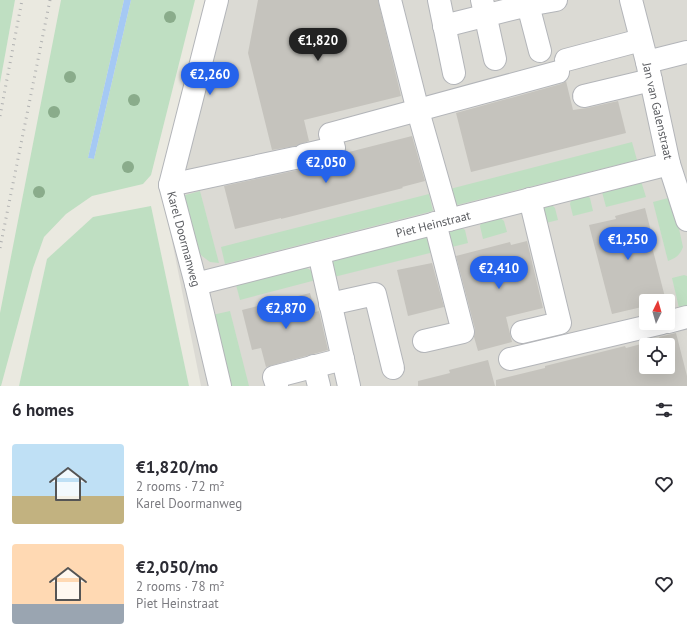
<!DOCTYPE html>
<html lang="en">
<head>
<meta charset="utf-8">
<style>
  :root { --surface:#fff; --page:#f2f2f3; --text:#2b2b33; --muted:#7c7c81; --accent:#2563eb }
  body { margin:0; font-family:"PT Sans",sans-serif; background:var(--page); color:var(--text); height:100vh; display:flex; flex-direction:column; font-size:15px; white-space:nowrap }
  * { box-sizing:border-box; margin:0 }
  p { font-size:13px; color:var(--muted) }
  .icon { flex:none; width:22px; height:22px; fill:none; stroke:currentColor; stroke-width:2; stroke-linecap:round; stroke-linejoin:round }
  .map { position:relative; height:386px; overflow:hidden }
  .sheet { display:flex; flex-direction:column; background:var(--surface); flex:1 }
  .sheet>* { flex:none }
  .needle { width:26px; rotate:5deg }
  .buttons { position:absolute; left:639px; top:294px; display:grid; gap:8px }
  .buttons a { display:grid; place-items:center; width:36px; height:36px; border-radius:4px; background:var(--surface); box-shadow:0 4px 16px #0002; font-size:20px }
  .price { position:absolute; translate:-50% -34px; padding:0 9px; border-radius:14px; background:var(--accent); color:#fff; font-size:13px; line-height:26px; filter:drop-shadow(0 1px 2px #0008) }
  .price::after { content:''; position:absolute; left:50%; top:24px; width:12px; height:9px; margin-left:-6px; background:inherit; clip-path:polygon(0 0,100% 0,50% 100%) }
  .price.active { background:#222; color:#fff }
  ul { padding:0; list-style:none }
  li { display:flex; align-items:center; gap:12px; height:100px; padding:0 12px }
  li span { display:grid; place-items:center; flex:none; width:112px; height:80px; border-radius:4px; color:#555 }
  li>.icon { margin-inline-start:auto }
  span .icon { width:48px; height:48px; fill:#fffc; stroke-width:1 }
  li b { font-size:17px }
  h2 { display:flex; justify-content:space-between; align-items:center; height:48px; padding:0 12px; font-size:17px }
  .map>svg:first-child { display:block }
  .industrial { fill:#dbdad4; fill-rule:evenodd }
  .green { fill:#bfdfc2 }
  .water { fill:#a5c9f4 }
  .building { fill:#c5c3bd; fill-rule:evenodd }
  .lines { fill:none; stroke-linecap:round; stroke-linejoin:round }
  .minor-casing { stroke:#b3b5b9; stroke-width:24 }
  .minor { stroke:#fff; stroke-width:22 }
  .rail { stroke:#b0b1b1; stroke-width:3; stroke-dasharray:1 5; stroke-linecap:butt }
  .tree { fill:#8aac8b }
  .labels { text-anchor:middle; dominant-baseline:central; stroke-width:3; stroke-linejoin:round; paint-order:stroke }
  .street-label { font-size:12px; fill:#595b5f; stroke:#fff }
</style>
</head>
<body>
<div class="map">
<svg width="687" height="386" viewBox="0 0 687 386">
  <rect width="100%" height="100%" fill="#eae9e0"/>
  <path class="industrial" d="M205 0H687V386H201L160 181ZM646 301H668V323H646ZM646 345H668V367H646Z"/>
  <g class="green">
    <path d="M0 0H15L0 83Z"/>
    <path d="M61 0H124L88 158 94 159 131 0H195L151 175 143 184 92 196 66 214 44 237 33 268 1 386H0V313Z"/>
    <path d="M632 142 637 160 457 205H453L446 190Z"/>
    <path d="M641 181 646 197 606 207 602 192Z"/>
    <path d="M200 191 219 263 210 262 202 256 195 249 182 196Z"/>
    <path d="M584 193 590 198 593 211 573 216 570 204 572 197Z"/>
    <path d="M429 194 433 211 225 264 221 247Z"/>
    <path d="M672 197 683 247C680 255 676 258 668 261L653 202Z"/>
    <path d="M550 203 555 208 558 220 542 224 541 206Z"/>
    <path d="M151 206 189 386H19L47 259 93 217Z"/>
    <path d="M498 216 504 221 507 232 483 239 480 226 482 220Z"/>
    <path d="M460 226 465 230 468 243 452 247 449 235 451 229Z"/>
    <path d="M422 234 428 237 434 252 330 278 331 262 338 256Z"/>
    <path d="M299 266C309 268 314 270 316 280L240 300 235 281Z"/>
    <path d="M684 275 687 276V306L679 308 672 278Z"/>
    <path d="M230 311 249 386H229L212 315Z"/>
  </g>
  <path class="water" d="M124 0H131L94 159 88 158Z"/>
  <g class="building">
    <path d="M258 0H378L401 96 304 120 309 141 296 146 272 150 248 53Z"/>
    <path d="M566 81 573 110 587 108 618 101 626 133 471 172 456 113 561 84Z"/>
    <path d="M412 136 425 181 402 187 403 188 281 219V218L235 229 224 186 298 170 303 167 337 160 342 157 345 153Z"/>
    <path d="M645 208 653 239H650L666 301H646V306L612 314 589 225 616 219 615 216Z"/>
    <path d="M527 241 543 308 506 317 512 342 478 351 474 337 475 329 456 256 510 242 511 245Z"/>
    <path d="M432 263 444 307 408 316 397 270Z"/>
    <path d="M310 293 315 312 319 311 328 350 266 367 261 348 252 350 242 310Z"/>
    <path d="M676 333 687 376V386H496V380L545 368V366L625 346 626 348 660 339 659 337ZM646 345H668V367H646Z"/>
    <path d="M488 360 495 386H418V381L450 373 449 370Z"/>
  </g>
  <g class="lines">
    <g class="minor-casing">
      <g id="minor">
        <path d="M217 0 170 185 196 284 220 386"/>
        <path d="M390 0 418 111 449 220"/>
        <path d="M439 0 454 73"/>
        <path d="M482 0 495 59"/>
        <path d="M527 0 528 5 556 0"/>
        <path d="M631 0 647 62 669 164 687 220"/>
        <path d="M444 26 528 5 540 51"/>
        <path d="M566 60 641 40"/>
        <path d="M647 62 687 52"/>
        <path d="M584 96 651 80"/>
        <path d="M304 155 334 148 330 134 558 72"/>
        <path d="M170 185 295 158"/>
        <path d="M319 253 349 386"/>
        <path d="M196 284 669 164"/>
        <path d="M330 304 375 294 393 368"/>
        <path d="M668 322 687 317"/>
        <path d="M522 332 560 323 530 199"/>
        <path d="M424 341 463 332 435 223"/>
        <path d="M510 359 662 323"/>
        <path d="M314 366 319 386"/>
        <path d="M277 386 274 377 343 359"/>
      </g>
    </g>
    <use href="#minor" class="minor"/>
    <g class="rail">
      <path d="M0 116 22 0"/>
      <path d="M0 248 50 0"/>
    </g>
  </g>
  <g class="tree">
    <circle cx="170" cy="17" r="6"/>
    <circle cx="70" cy="77" r="6"/>
    <circle cx="134" cy="100" r="6"/>
    <circle cx="54" cy="112" r="6"/>
    <circle cx="128" cy="167" r="6"/>
    <circle cx="39" cy="192" r="6"/>
  </g>
  <g class="labels">
    <g class="street-label">
      <text transform="translate(658 111) rotate(77)">Jan van Galenstraat</text>
      <text transform="translate(433 224) rotate(-14)">Piet Heinstraat</text>
      <text transform="translate(184 239) rotate(75)">Karel Doormanweg</text>
    </g>
  </g>
</svg>
<div class="buttons">
<a><svg class="needle" viewBox="-14 -14 28 28"><path d="M0-13l5 13h-10z" fill="#e53935"/><path d="M0 13l5-13h-10z" fill="#7c7c81"/></svg></a>
<a><svg class="icon" aria-label="locate" viewBox="0 0 24 24"><circle cx="12" cy="12" r="6"/><path d="M12 2v4M12 18v4M2 12h4M18 12h4"/></svg></a>
</div>
<b class="price active" style="left:318px;top:62px">€1,820</b>
<b class="price" style="left:210px;top:96px">€2,260</b>
<b class="price" style="left:326px;top:184px">€2,050</b>
<b class="price" style="left:628px;top:261px">€1,250</b>
<b class="price" style="left:499px;top:290px">€2,410</b>
<b class="price" style="left:286px;top:330px">€2,870</b>
</div>
<section class="sheet">
<h2>6 homes<svg class="icon" aria-label="filters" viewBox="0 0 24 24"><path d="M4 7h16M4 17h16"/><circle cx="9" cy="7" r="2"/><circle cx="15" cy="17" r="2"/></svg></h2>
<ul>
<li><span style="background:linear-gradient(#bfe0f5 65%,#c2b280 0)"><svg class="icon" aria-label="home" viewBox="0 0 24 24"><path d="M3 11l9-7 9 7M6 9v11h12V9"/></svg></span><div><b>€1,820/mo</b><p>2 rooms · 72 m²</p><p>Karel Doormanweg</p></div><svg class="icon" aria-label="heart" viewBox="0 0 24 24"><path d="M12 20l-8-8c-3-5 5-10 8-4 3-6 11-1 8 4z"/></svg></li>
<li><span style="background:linear-gradient(#ffd9b3 75%,#9aa5b1 0)"><svg class="icon" aria-label="home" viewBox="0 0 24 24"><path d="M3 11l9-7 9 7M6 9v11h12V9"/></svg></span><div><b>€2,050/mo</b><p>2 rooms · 78 m²</p><p>Piet Heinstraat</p></div><svg class="icon" aria-label="heart" viewBox="0 0 24 24"><path d="M12 20l-8-8c-3-5 5-10 8-4 3-6 11-1 8 4z"/></svg></li>
</ul>
</section>
</body>
</html>
